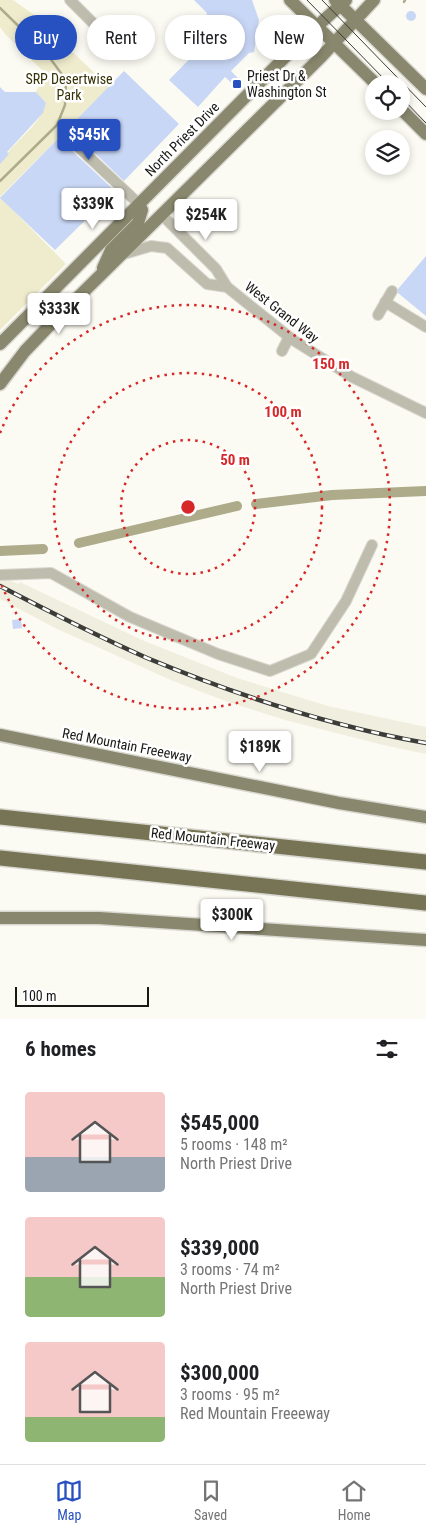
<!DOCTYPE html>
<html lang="en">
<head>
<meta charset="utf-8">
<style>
  :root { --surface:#fff; --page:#f2f2f2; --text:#202124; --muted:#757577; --line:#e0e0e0; --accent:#2751c0 }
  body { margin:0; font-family:"Roboto Condensed",sans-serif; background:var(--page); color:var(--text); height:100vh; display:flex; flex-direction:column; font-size:19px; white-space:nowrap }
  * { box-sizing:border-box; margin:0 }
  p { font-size:16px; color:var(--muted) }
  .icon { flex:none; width:28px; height:28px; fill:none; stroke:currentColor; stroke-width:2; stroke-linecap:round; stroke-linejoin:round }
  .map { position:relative; height:1019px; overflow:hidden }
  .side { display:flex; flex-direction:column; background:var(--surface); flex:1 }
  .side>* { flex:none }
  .banner { position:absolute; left:15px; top:15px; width:396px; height:45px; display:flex; gap:10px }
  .controls { position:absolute; left:365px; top:75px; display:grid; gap:10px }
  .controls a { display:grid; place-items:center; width:45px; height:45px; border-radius:50%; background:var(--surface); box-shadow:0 2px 8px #0003; font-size:25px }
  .scale { position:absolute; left:15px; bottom:12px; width:134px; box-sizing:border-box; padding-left:5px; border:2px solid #181815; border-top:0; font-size:14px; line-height:18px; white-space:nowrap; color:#181815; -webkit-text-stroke:4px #fff; paint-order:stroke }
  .price { position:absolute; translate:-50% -42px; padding:0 11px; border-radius:5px; background:#fff; color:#222; font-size:16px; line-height:32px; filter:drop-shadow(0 1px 2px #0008) }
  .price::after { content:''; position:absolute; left:50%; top:30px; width:15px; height:11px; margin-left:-8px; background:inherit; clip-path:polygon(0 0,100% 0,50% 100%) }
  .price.selected { background:var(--accent); color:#fff }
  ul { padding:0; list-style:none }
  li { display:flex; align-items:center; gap:15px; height:125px; padding:0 25px }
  li span { display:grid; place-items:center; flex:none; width:140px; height:100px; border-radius:5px; color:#555 }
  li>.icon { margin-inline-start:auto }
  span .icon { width:60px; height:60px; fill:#fffc; stroke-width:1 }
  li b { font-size:21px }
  h2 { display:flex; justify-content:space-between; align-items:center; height:60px; padding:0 25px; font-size:21px }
  .tag { padding:0 18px; border-radius:22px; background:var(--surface); box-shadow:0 2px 8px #0003; font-size:18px; line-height:45px }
  .tag.selected { background:var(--accent); color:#fff }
  .menu { display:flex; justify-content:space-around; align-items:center; height:70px; border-top:1px solid var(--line); background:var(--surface); font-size:14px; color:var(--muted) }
  .menu a { display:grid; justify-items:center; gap:2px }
  .menu .selected { color:var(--accent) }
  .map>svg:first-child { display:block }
  .built { fill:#f0efdf }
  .green { fill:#efecce }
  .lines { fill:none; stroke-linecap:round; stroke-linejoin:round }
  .stream { stroke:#adab8a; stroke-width:2.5 }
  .canal { stroke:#adab8a; stroke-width:10 }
  .building { fill:#c9d7f6 }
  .minor-casing { stroke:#d8d7cf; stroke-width:12 }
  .major-casing { stroke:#d8d7cf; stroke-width:15 }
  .highway-casing { stroke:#d8d7cf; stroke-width:18 }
  .minor { stroke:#bdbcad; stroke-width:10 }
  .major { stroke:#89876d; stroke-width:12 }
  .highway { stroke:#777456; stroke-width:15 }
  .tram { stroke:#3c3c38; stroke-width:1 }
  .rail-casing { stroke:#3c3c38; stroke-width:4.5 }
  .rail { stroke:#fff; stroke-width:2.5; stroke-dasharray:8; stroke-linecap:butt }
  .ring { fill:none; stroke:#d62828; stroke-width:2.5; stroke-dasharray:2.5 5 }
  .poi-dot { fill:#2751c0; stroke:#fff; stroke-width:2 }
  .labels { text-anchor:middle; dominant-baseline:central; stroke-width:5; stroke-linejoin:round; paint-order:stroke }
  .poi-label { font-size:14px; fill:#181815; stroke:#fff; text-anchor:start }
  .park-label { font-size:14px; fill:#353005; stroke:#fff }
  .street-label { font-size:14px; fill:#181815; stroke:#fff }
  .centre { fill:#d62828; stroke:#fff; stroke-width:2.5 }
  .ring-label { font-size:15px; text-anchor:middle; font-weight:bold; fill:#d62828; stroke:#fff; stroke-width:5; stroke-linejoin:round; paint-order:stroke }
</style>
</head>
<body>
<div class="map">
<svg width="426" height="1019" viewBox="0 0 426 1019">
  <rect width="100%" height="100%" fill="#fcfbf3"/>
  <path class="built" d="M0 576 18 584 20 582 142 640 237 678 328 706 426 727V754L383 745 285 720 228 702 173 681 55 628 0 599Z"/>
  <path class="green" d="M0 0H13L33 14 109 87 0 197 66 264 0 330V163C11 144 42 124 46 103L36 92 44 72 5 34 0 27Z"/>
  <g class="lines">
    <g class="stream">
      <path d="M404 2 405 0"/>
      <path d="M0 8 47 54 66 80 65 105 57 125 0 181"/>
    </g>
    <g class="canal">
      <path d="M256 504 332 495 426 491"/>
      <path d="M79 543 237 506"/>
      <path d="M0 551 43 549"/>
    </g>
  </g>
  <g class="building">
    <path d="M194 0H252L259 20 254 52 249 53 231 71 242 82 237 88 225 77 198 107 169 80 207 41 203 26 207 13Z"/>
    <circle cx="411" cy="16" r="5"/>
    <path d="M124 71 179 124 124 181 78 137H68L66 141 68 147 115 191 55 250 0 198Z"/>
    <path d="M0 87 5 92H36L46 103 43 113 7 152 9 154 0 164Z"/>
    <path d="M426 256V316L398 293V289Z"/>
    <path d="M21 619 22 628 13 629 12 620Z"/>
  </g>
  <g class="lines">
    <g class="minor-casing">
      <g id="minor">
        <path d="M70 0 93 23"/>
        <path d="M73 142 139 204"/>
        <path d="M161 214 216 269 227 287 293 340 352 377 426 413"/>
        <path d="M124 254 151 246 167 248 207 284 227 287"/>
        <path d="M385 302 426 327"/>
        <path d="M378 315 392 291"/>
        <path d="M282 351 289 337"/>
        <path d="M0 575 51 573 130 617 218 654 270 671 311 654 346 601 372 545"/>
      </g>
    </g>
    <g class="major-casing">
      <g id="major">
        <path d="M290 0 376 84"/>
        <path d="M335 0 426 89"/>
        <path d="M401 109 426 134"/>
        <path d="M103 268 111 250 138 223 142 210 139 204"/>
        <path d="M0 344 303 39 346 0"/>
        <path d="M0 384 25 351 48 327 322 56 374 0"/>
        <path d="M0 735 339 803 426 817"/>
        <path d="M0 918H99L426 940"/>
      </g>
    </g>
    <g class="highway-casing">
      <g id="highway">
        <path d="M0 817 426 862"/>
        <path d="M0 858 426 903"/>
      </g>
    </g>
    <use href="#minor" class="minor"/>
    <use href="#major" class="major"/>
    <use href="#highway" class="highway"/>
    <g class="tram">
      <path d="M307 0 389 84"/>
      <path d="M322 0 426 107"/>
      <path d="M401 97 426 123"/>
    </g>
    <g class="rail-casing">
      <path id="rail" d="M0 586C48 611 97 636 147 658 236 695 331 726 426 743"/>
    </g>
    <use href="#rail" class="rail"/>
  </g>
  <g class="ring">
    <circle cx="188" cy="507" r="67"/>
    <circle cx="188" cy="507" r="134"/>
    <path d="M0 433A202 202 0 1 1 0 581"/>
  </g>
  <rect class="poi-dot" x="232" y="79" width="10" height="10" rx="2.5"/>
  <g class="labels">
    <g class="poi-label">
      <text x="247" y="76">Priest Dr &amp;<tspan x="247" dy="16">Washington St</tspan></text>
    </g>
    <g class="park-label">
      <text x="69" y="79">SRP Desertwise<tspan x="69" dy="16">Park</tspan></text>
    </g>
    <g class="street-label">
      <text transform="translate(182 139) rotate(-45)">North Priest Drive</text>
      <text transform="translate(282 312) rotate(38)">West Grand Way</text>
      <text transform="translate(127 745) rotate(11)">Red Mountain Freeeway</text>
      <text transform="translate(213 839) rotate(6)">Red Mountain Freeway</text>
    </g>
  </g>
  <circle cx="188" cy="507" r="8" class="centre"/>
  <g class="ring-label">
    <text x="331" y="369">150 m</text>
    <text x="283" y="417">100 m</text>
    <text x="235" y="465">50 m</text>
  </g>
</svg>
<div class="controls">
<a><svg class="icon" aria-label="locate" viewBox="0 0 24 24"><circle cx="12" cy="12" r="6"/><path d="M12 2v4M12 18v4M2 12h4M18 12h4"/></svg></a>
<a><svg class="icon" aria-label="layers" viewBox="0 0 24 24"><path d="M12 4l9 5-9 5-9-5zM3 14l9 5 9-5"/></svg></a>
</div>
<div class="scale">100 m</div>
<b class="price selected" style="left:89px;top:161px">$545K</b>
<b class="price" style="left:93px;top:230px">$339K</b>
<b class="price" style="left:206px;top:241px">$254K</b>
<b class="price" style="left:59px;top:335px">$333K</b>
<b class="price" style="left:260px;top:773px">$189K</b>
<b class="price" style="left:232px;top:941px">$300K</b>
<div class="banner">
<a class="tag selected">Buy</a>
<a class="tag">Rent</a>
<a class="tag">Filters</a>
<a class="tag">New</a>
</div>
</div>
<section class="side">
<h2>6 homes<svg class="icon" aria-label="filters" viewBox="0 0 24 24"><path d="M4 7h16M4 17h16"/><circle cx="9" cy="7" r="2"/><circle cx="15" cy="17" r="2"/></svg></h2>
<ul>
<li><span style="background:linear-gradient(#f6c9c9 65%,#9aa5b1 0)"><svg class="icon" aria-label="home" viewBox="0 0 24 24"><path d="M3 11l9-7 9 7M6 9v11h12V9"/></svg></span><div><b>$545,000</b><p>5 rooms · 148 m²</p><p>North Priest Drive</p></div></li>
<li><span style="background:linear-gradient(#f6c9c9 60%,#8fb573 0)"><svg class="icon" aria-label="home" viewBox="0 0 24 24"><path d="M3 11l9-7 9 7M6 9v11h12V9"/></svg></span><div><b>$339,000</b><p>3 rooms · 74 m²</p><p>North Priest Drive</p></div></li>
<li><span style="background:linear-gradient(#f6c9c9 75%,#8fb573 0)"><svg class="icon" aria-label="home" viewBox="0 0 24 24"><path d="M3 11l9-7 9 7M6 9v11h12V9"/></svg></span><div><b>$300,000</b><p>3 rooms · 95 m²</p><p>Red Mountain Freeeway</p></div></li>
</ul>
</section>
<nav class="menu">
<a class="selected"><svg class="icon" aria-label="map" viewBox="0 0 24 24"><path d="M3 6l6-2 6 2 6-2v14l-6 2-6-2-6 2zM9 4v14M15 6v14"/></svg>Map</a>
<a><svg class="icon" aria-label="saved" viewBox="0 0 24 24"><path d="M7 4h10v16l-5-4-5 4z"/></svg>Saved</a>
<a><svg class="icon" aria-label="home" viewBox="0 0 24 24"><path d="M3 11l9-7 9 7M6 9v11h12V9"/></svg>Home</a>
</nav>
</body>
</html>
